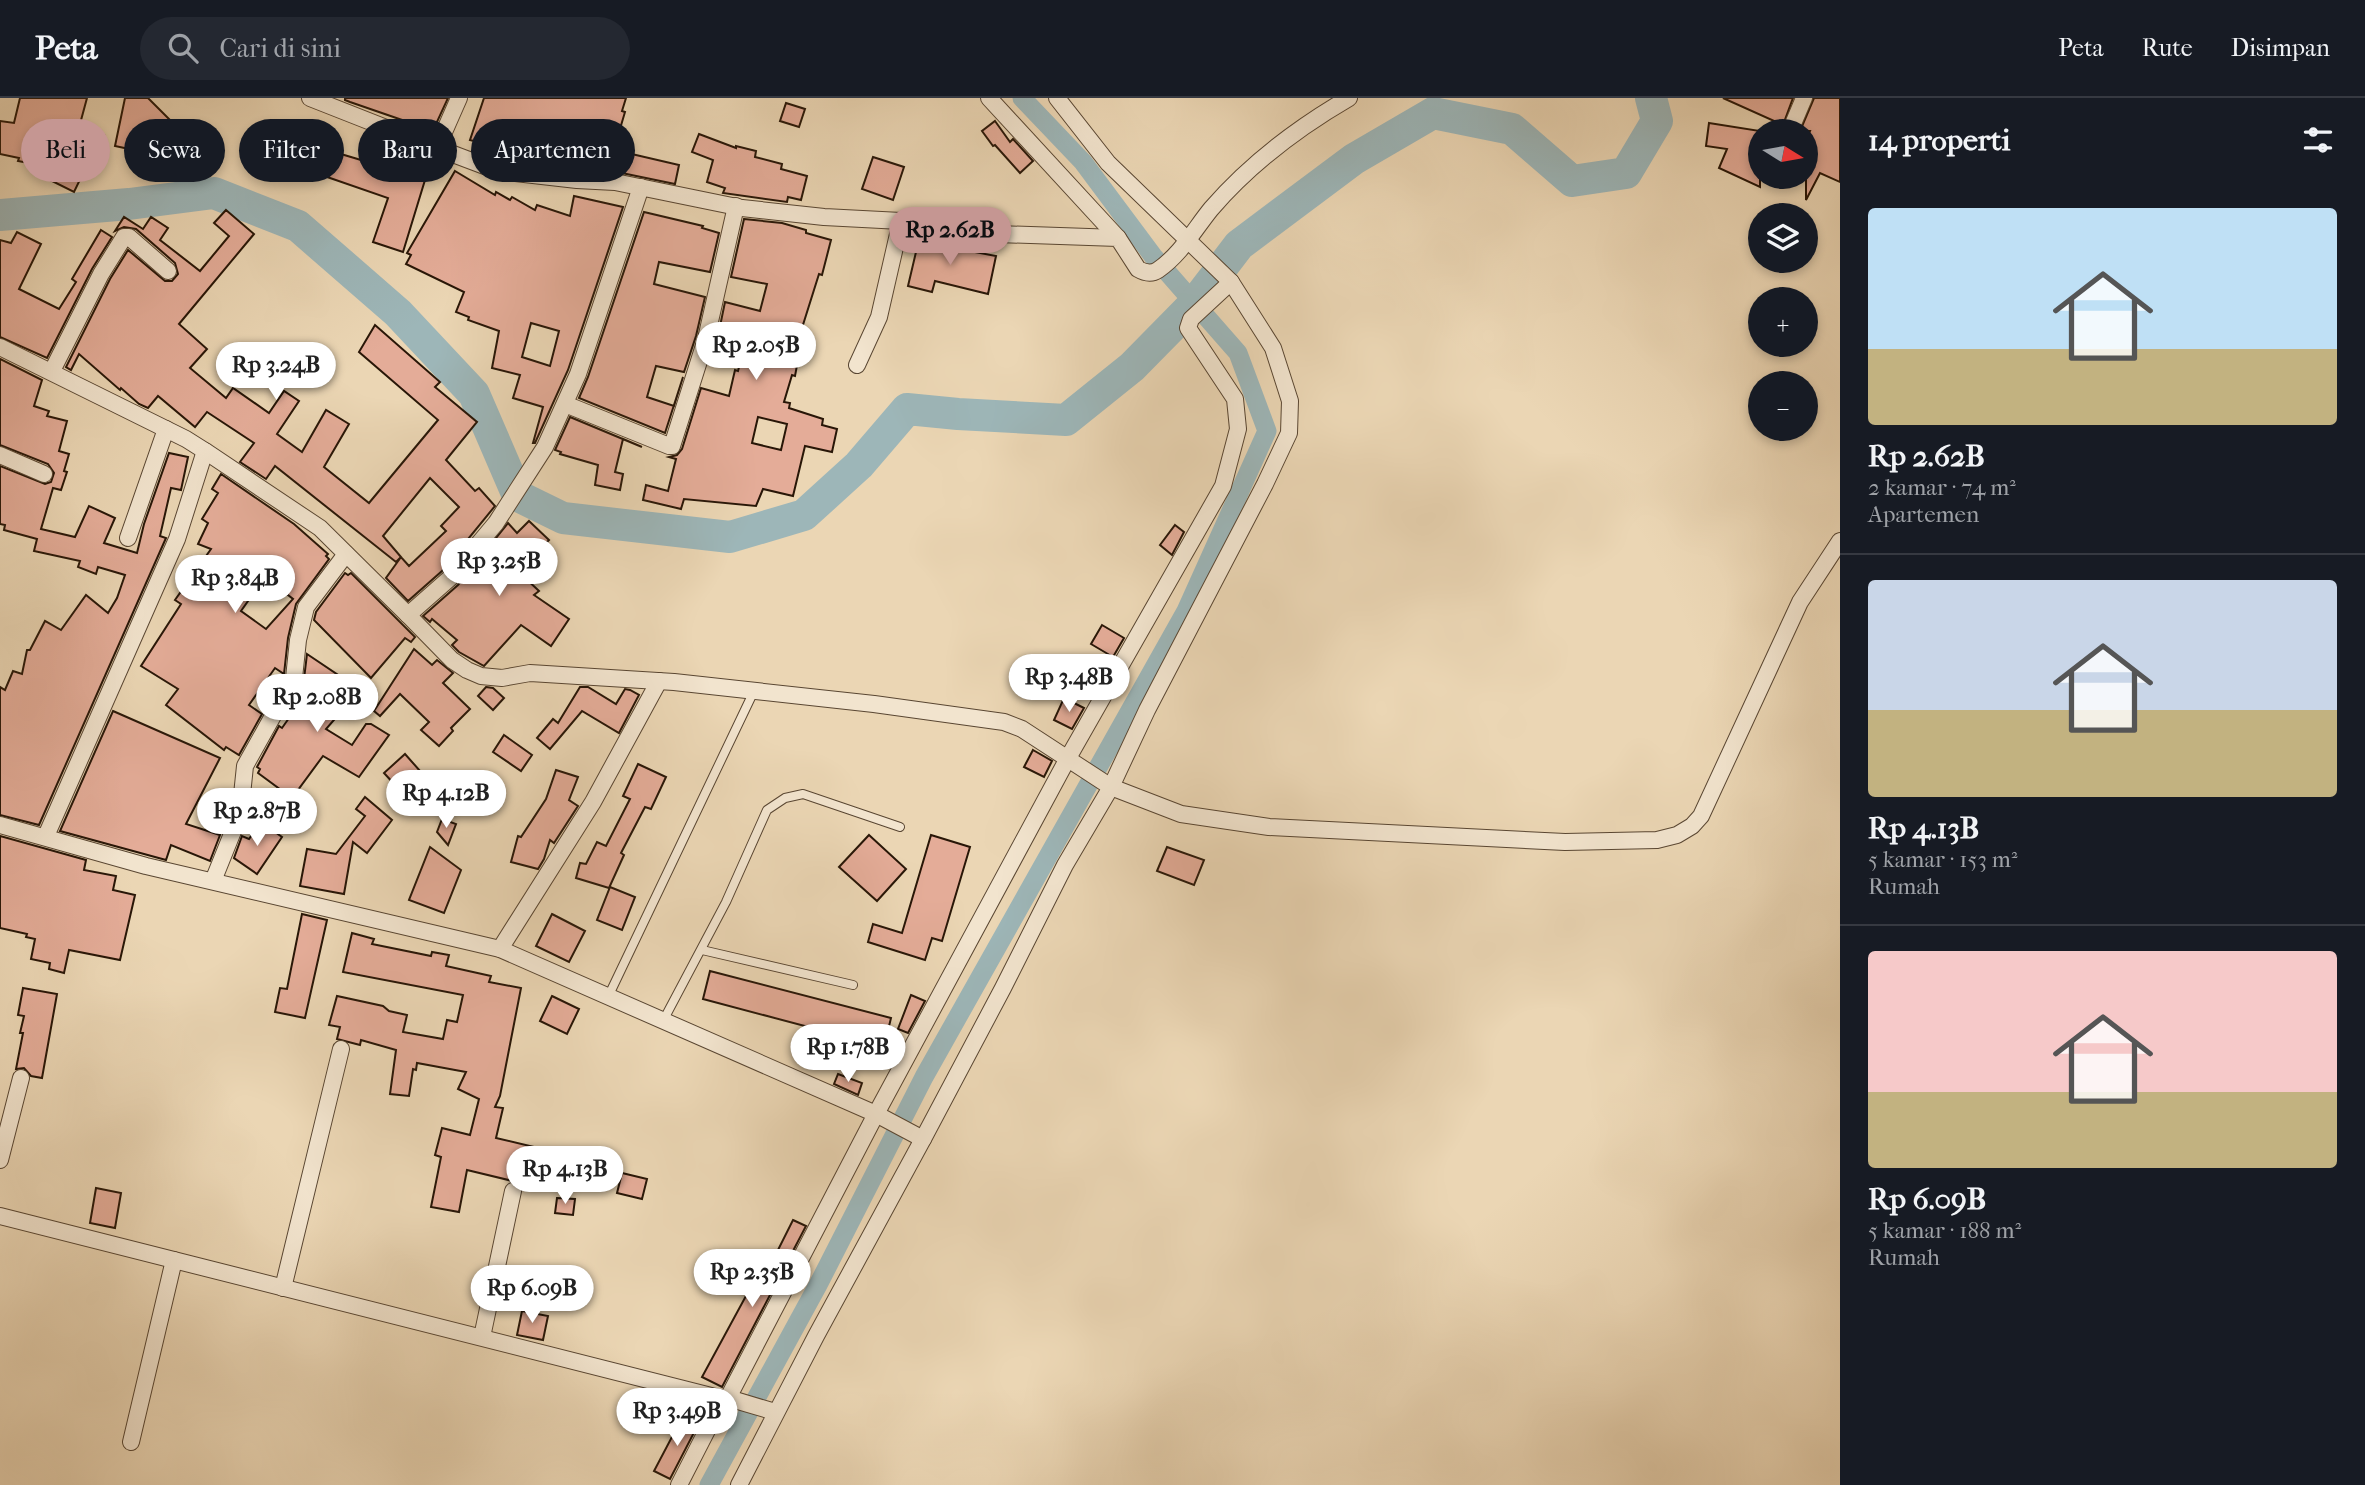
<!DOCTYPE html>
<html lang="id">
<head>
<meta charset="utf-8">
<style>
  :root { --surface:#171b24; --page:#242831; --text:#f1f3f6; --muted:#9ea1a6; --line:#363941; --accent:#c59692 }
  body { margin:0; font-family:"IM FELL French Canon",serif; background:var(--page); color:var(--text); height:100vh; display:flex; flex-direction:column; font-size:26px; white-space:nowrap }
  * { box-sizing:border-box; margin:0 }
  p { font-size:23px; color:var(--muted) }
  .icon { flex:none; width:38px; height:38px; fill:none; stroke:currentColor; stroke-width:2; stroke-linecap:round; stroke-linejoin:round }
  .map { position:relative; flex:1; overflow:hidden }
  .side { display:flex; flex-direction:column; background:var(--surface); width:525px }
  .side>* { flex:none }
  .guide { position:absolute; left:21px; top:21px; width:665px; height:63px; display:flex; gap:14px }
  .needle { width:46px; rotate:101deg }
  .buttons { position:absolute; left:1748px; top:21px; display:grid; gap:14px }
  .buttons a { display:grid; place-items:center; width:70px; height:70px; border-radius:50%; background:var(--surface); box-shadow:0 4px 10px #0003; font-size:35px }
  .price { position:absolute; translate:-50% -60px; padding:0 16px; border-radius:24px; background:#fff; color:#222; font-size:23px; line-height:46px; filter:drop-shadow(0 2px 4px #0008) }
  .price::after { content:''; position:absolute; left:50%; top:42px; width:21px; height:16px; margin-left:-10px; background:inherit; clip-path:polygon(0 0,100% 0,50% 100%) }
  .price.on { background:var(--accent); color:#111 }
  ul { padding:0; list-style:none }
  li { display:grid; align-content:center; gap:14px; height:371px; padding:0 28px }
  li+li { border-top:2px solid var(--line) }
  li span { display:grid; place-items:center; height:217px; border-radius:7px; color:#555 }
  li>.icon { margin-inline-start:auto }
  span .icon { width:126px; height:126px; fill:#fffc; stroke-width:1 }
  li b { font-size:30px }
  h2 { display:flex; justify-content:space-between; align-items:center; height:84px; padding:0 28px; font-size:30px }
  .tag { padding:0 24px; border-radius:32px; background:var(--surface); box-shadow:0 4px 10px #0003; font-size:24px; line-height:63px }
  .tag.on { background:var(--accent); color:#111 }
  header { display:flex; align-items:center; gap:42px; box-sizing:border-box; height:98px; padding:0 35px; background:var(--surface); border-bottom:2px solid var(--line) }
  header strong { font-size:33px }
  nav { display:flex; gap:38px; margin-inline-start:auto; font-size:24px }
  .search { width:490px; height:63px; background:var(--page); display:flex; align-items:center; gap:18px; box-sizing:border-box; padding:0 24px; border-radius:38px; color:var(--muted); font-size:26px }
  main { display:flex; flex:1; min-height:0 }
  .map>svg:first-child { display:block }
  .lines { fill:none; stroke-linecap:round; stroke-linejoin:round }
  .canal { stroke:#9db6b8; stroke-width:19 }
  .river { stroke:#9db6b8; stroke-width:32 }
  .building { fill:#e4ac98; stroke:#281607; stroke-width:2; fill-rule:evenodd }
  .service-casing { stroke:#594632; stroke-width:10 }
  .minor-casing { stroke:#594632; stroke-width:18 }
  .service { stroke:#f2e4ce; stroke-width:8 }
  .minor { stroke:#f2e4ce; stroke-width:16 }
</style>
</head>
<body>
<header>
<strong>Peta</strong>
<div class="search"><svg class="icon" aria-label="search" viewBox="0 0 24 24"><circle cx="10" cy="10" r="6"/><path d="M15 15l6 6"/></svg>Cari di sini</div>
<nav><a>Peta</a><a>Rute</a><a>Disimpan</a></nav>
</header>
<main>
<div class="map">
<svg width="1840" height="1387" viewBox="0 0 1840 1387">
  <rect width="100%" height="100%" fill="#ebd6b4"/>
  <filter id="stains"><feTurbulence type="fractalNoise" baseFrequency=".00286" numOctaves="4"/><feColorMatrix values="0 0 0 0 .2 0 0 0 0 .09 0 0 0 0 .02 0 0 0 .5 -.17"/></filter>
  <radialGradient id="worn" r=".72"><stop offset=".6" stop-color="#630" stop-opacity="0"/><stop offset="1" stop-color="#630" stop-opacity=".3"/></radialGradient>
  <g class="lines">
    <path class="canal" d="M709 1387 818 1187 924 979 1186 513 1267 333 1238 255 1153 158 1083 64 1022 0"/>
    <path class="river" d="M0 117 129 106 214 95 298 128 398 215 474 296 518 398 563 420 730 439 804 417 859 367 907 311 958 316 1066 322 1132 269 1194 206 1239 147 1354 61 1433 15 1512 31 1572 83 1626 75 1657 23 1651 0"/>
  </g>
  <g class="building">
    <path d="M20 0H87L80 26 104 37 93 62 90 61 74 94 50 82 55 70 18 63 19 60 0 56V23L14 25Z"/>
    <path d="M125 0H148L180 32 150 61 143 54 115 48Z"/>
    <path d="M345 0H448L431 37 408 27V24L350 4 345 2Z"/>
    <path d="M484 0H626L622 13 625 14 617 41 626 44 623 54 679 67 675 86 617 74 586 72 545 59 542 67 506 63 491 59 494 48 470 42Z"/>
    <path d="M1723 0H1793L1783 27Z"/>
    <path d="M1814 0H1840V84L1820 75 1806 102V40L1810 41 1808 38 1810 33H1800Z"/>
    <path d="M786 5 805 11 799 29 780 23Z"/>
    <path d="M995 23 1010 44 1013 41 1033 63 1020 75 995 47 993 48 982 33Z"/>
    <path d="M1709 25 1760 33V89L1719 70 1727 51 1706 48Z"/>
    <path d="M699 36 736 50V48L756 53 755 59 782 66 781 71 807 78 801 102 788 99 787 104 723 95 725 90 707 84 713 62 692 54Z"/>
    <path d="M314 48 361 62 366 49 398 62 402 48 432 59 403 154 373 144 388 100 307 72Z"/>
    <path d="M873 59 904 69 893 102 862 91Z"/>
    <path d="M455 73 495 97 496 94 510 102 512 99 535 112 537 107 570 118 574 98 623 109 568 272 535 345H533L543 309 513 300 520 277 492 270 499 233 468 222 469 219 456 214 464 194 406 166 411 157 407 155ZM531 225 559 233 550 268 522 259Z"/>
    <path d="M226 112 254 136 179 226 207 251 190 270 226 300 233 290 269 315 284 293 299 303 277 336 302 354 326 312 349 326 324 369 369 405 438 322 359 254 375 227 440 284 435 289 477 324 446 362 475 393 479 390 495 408 442 473 408 503 386 480 401 459 409 468 446 433 441 428 459 409 430 380 383 438 401 459 396 464 275 368 266 381 240 364 254 345 207 314 195 329 158 298 148 310 139 306 121 290 120 292 79 256 71 272 66 269 110 181 128 152 165 183H172L178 176 175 165 136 131 124 129 115 133 124 119 143 131 151 119 168 130 160 142 200 173 229 138 214 125Z"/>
    <path d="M644 114 703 128 702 130 719 135 710 174 659 164 654 186 705 199 696 238 684 274 656 268 647 299 674 308 683 279 665 335 579 300 588 279Z"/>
    <path d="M744 121 782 125 806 132V135L831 142 822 177 819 176 802 230H804L795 278 792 277 784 304 790 305 789 310 823 321 822 327 837 331 832 354 805 348 793 398 763 391 756 408 684 401 681 411 643 402 646 387 668 393 676 361 669 359 677 357 682 351 701 290 729 298 735 272 738 273 745 245 718 238 725 204 760 213 767 186 731 179ZM758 319 787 326 781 352 752 345Z"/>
    <path d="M101 132 112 139 92 171 47 260 0 239V142L11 145 17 134 41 146 19 191 59 211 76 184 72 181Z"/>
    <path d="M920 137 944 142 943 148 996 158 988 196 935 183 932 194 908 188Z"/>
    <path d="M0 261 42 282 34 308 49 313 47 318 67 323 59 353 69 356 64 373 67 374 61 392 53 390 41 431 75 439 89 408 115 420 104 445 137 455 144 426 169 355 188 359 181 392 171 390 160 438 166 440 39 727 0 717V589L5 592 13 573 22 576 27 552H30L45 523 61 532 86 497 108 515 117 500 125 477 98 469 96 476 78 469 80 463 34 453 37 441 4 432 5 427 0 426V368L45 386 51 384 54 375 48 366 0 347Z"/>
    <path d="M570 319 642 349 623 341 615 374 623 376 620 392 595 387 598 367 560 356 561 354 555 352Z"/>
    <path d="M221 376 294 426 328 456 326 458 329 461 296 506 288 540 284 576 275 570 249 607 262 616 239 657 226 649 224 652 166 607 178 591 141 568 181 506 175 502 211 451 198 446 208 425 202 421 218 395 212 391ZM265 479 293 501 266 531 241 513Z"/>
    <path d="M529 423 549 442 540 451 544 454 522 477 539 493 534 497 569 521 551 548 521 527 484 568 459 554 452 547 457 542 432 521 430 524 423 518 458 487 508 425 517 435Z"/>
    <path d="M1175 427 1184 434 1172 457 1160 447Z"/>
    <path d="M345 475 348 477 351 475 415 539 411 544 405 540 371 580 314 522 316 514Z"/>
    <path d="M1102 527 1124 540 1113 559 1091 546Z"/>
    <path d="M414 551 432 567 437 562 453 575 443 585 470 611 451 630 453 633 439 648 421 632 429 624 400 596 380 618 374 613Z"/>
    <path d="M307 556 347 583 343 587 354 599 326 631 352 647 366 626H371L389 637 359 679 323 658 292 700 258 675 260 671 257 669 279 628 282 630 308 593 302 588 304 581Z"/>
    <path d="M486 589 493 590 504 600 493 612 478 598Z"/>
    <path d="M580 589H588L616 606 625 591 630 592 639 597 619 635 582 613 550 651 537 640 553 621 558 625Z"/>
    <path d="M1064 600 1084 610 1072 631 1054 622Z"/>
    <path d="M113 613 220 660 186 726 220 737 210 763 171 747 166 762 60 733Z"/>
    <path d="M504 637 532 657 521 673 493 654Z"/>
    <path d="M1033 652 1052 663 1044 679 1024 669Z"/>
    <path d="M405 656 428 682 407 700 384 675Z"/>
    <path d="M638 666 666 679 651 711 645 709 621 755 624 757 609 790 576 780 580 765 586 766 597 744 606 748 630 701 623 698Z"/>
    <path d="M556 672 578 679 569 702 578 708 554 745 550 742 544 761 538 771 511 764 518 738 521 739 546 701Z"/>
    <path d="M365 699 392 722 367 755 353 744 344 796 300 788 307 751 336 756 365 718 356 711Z"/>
    <path d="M442 721 456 726 448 747 437 734Z"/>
    <path d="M261 724 282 739 257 776 234 760 242 738 249 741Z"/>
    <path d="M869 737 906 771 877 803 839 769Z"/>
    <path d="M931 737 970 749 942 843 932 840 925 862 868 844 873 826 902 835Z"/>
    <path d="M0 738 86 762 84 772 116 778 113 792 135 797 120 862 69 852 64 875 49 871 50 865 31 861 35 841 26 839 27 836 0 830Z"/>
    <path d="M430 749 461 772 444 815 409 802Z"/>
    <path d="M1167 749 1204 762 1194 787 1157 773Z"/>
    <path d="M610 789 635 799 622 832 597 822Z"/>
    <path d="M302 816 327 822 305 920 275 914 280 890 287 891Z"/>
    <path d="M552 816 585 833 569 864 536 848Z"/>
    <path d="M352 835 374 841 372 846 431 858 432 854 449 857 446 868 491 878 489 884 521 890 500 998 495 1009 503 1010 496 1040 534 1049 525 1086 467 1072 459 1114 431 1109 441 1059 435 1057 442 1030 470 1037 479 1001 458 991 466 974 417 965 416 972 413 971 409 998 390 996 396 952 361 942 360 947 337 941 340 929 329 927 337 898 383 908 389 913 407 917 403 934 443 941 447 922 457 924 463 897 343 874Z"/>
    <path d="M710 873 891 920 884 949 703 901Z"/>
    <path d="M23 890 57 896 42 980 31 978 24 970 16 971 23 935H20L24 918 18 917Z"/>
    <path d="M911 897 925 903 908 935 898 931Z"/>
    <path d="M552 898 579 911 567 936 540 923Z"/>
    <path d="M838 976 862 985 858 997 834 986Z"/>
    <path d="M622 1075 647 1081 642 1101 617 1095Z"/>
    <path d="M96 1090 121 1095 115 1130 90 1125Z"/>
    <path d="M557 1100 575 1101 573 1117 555 1115Z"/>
    <path d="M793 1122 806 1128 722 1289 702 1279 766 1161 772 1164Z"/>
    <path d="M522 1213 548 1218 543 1242 517 1237Z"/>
    <path d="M692 1316 701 1321 670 1381 654 1373 674 1335 678 1337Z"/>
  </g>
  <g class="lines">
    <g class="service-casing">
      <g id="service">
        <path d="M702 852 853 887"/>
        <path d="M608 899 754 593"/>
        <path d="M663 923 726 804 767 712 785 700 803 696 900 729"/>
      </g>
    </g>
    <g class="minor-casing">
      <g id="minor">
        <path d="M310 0 437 50"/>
        <path d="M459 0 437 50 498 73 577 82 615 84 742 110 824 119 901 123 968 135 1118 140 1138 171C1145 175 1152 176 1158 172 1181 156 1194 132 1211 111 1249 67 1299 29 1349 0"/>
        <path d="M989 0 1118 140"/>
        <path d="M1793 26 1804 0"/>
        <path d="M0 249 186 341 205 353 320 430 408 517 450 480 496 425 545 349 578 276 641 89"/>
        <path d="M857 267 879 219 901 123"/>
        <path d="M52 273 101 176 124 139H129L168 173"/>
        <path d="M565 306 669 348H672L706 241 736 108"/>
        <path d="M0 357 44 376"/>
        <path d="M128 440 166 331"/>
        <path d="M408 517 452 562 467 572 481 578 502 580 530 575 674 584 874 606 1004 624 1022 631 1111 689 1181 716 1269 729 1565 744 1657 742 1677 737 1692 728 1701 718 1800 504 1840 443"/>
        <path d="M0 727 146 768 500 851 876 1016 923 1041 816 1238 739 1387"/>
        <path d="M46 738 177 441 205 353"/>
        <path d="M213 783 240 716 245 668 294 580 298 542 306 509 346 456"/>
        <path d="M500 851 593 704 659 583"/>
        <path d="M923 1041 1003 890 1065 767 1111 689 1147 612 1265 386 1289 335 1290 303 1273 250 1231 184 1108 65 1057 0"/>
        <path d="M0 1062 21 980"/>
        <path d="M0 1118 723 1301 728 1300 876 1016 1068 660 1223 388 1238 331 1235 301 1188 230 1191 221 1231 184"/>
        <path d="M283 1190 341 951"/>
        <path d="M482 1239 513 1093"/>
        <path d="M728 1300 775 1314"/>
        <path d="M131 1344 174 1162"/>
        <path d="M679 1387 723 1301"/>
      </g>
    </g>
    <use href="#service" class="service"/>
    <use href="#minor" class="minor"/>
  </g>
  <rect width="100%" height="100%" filter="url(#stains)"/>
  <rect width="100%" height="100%" fill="url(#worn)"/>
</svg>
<div class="buttons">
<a><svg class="needle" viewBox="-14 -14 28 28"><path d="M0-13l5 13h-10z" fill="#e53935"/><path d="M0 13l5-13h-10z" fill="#9ea1a6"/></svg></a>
<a><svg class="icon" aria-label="layers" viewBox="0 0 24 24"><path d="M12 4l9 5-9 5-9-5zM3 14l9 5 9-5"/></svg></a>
<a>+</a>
<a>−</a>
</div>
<b class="price on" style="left:950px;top:169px">Rp 2.62B</b>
<b class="price" style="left:756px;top:284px">Rp 2.05B</b>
<b class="price" style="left:276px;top:304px">Rp 3.24B</b>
<b class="price" style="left:499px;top:500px">Rp 3.25B</b>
<b class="price" style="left:235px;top:517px">Rp 3.84B</b>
<b class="price" style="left:1069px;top:616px">Rp 3.48B</b>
<b class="price" style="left:317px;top:636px">Rp 2.08B</b>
<b class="price" style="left:446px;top:732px">Rp 4.12B</b>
<b class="price" style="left:257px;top:750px">Rp 2.87B</b>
<b class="price" style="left:848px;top:986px">Rp 1.78B</b>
<b class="price" style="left:565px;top:1108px">Rp 4.13B</b>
<b class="price" style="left:752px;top:1211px">Rp 2.35B</b>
<b class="price" style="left:532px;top:1227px">Rp 6.09B</b>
<b class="price" style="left:677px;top:1350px">Rp 3.49B</b>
<div class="guide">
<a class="tag on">Beli</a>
<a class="tag">Sewa</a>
<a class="tag">Filter</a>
<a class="tag">Baru</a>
<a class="tag">Apartemen</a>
</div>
</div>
<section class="side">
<h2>14 properti<svg class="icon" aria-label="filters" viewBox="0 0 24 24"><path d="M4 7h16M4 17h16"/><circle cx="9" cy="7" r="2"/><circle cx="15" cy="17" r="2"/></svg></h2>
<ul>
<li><span style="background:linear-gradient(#bfe0f5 65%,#c2b280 0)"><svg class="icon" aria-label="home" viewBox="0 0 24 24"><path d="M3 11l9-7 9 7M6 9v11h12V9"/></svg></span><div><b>Rp 2.62B</b><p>2 kamar · 74 m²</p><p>Apartemen</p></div></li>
<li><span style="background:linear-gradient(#c9d6e8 60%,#c2b280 0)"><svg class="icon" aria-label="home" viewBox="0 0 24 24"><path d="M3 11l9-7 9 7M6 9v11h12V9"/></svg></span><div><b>Rp 4.13B</b><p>5 kamar · 153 m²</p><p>Rumah</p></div></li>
<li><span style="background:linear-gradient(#f6c9c9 65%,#c2b280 0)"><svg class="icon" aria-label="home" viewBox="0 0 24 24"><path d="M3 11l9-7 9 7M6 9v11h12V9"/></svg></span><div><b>Rp 6.09B</b><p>5 kamar · 188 m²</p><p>Rumah</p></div></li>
</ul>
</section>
</main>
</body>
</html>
